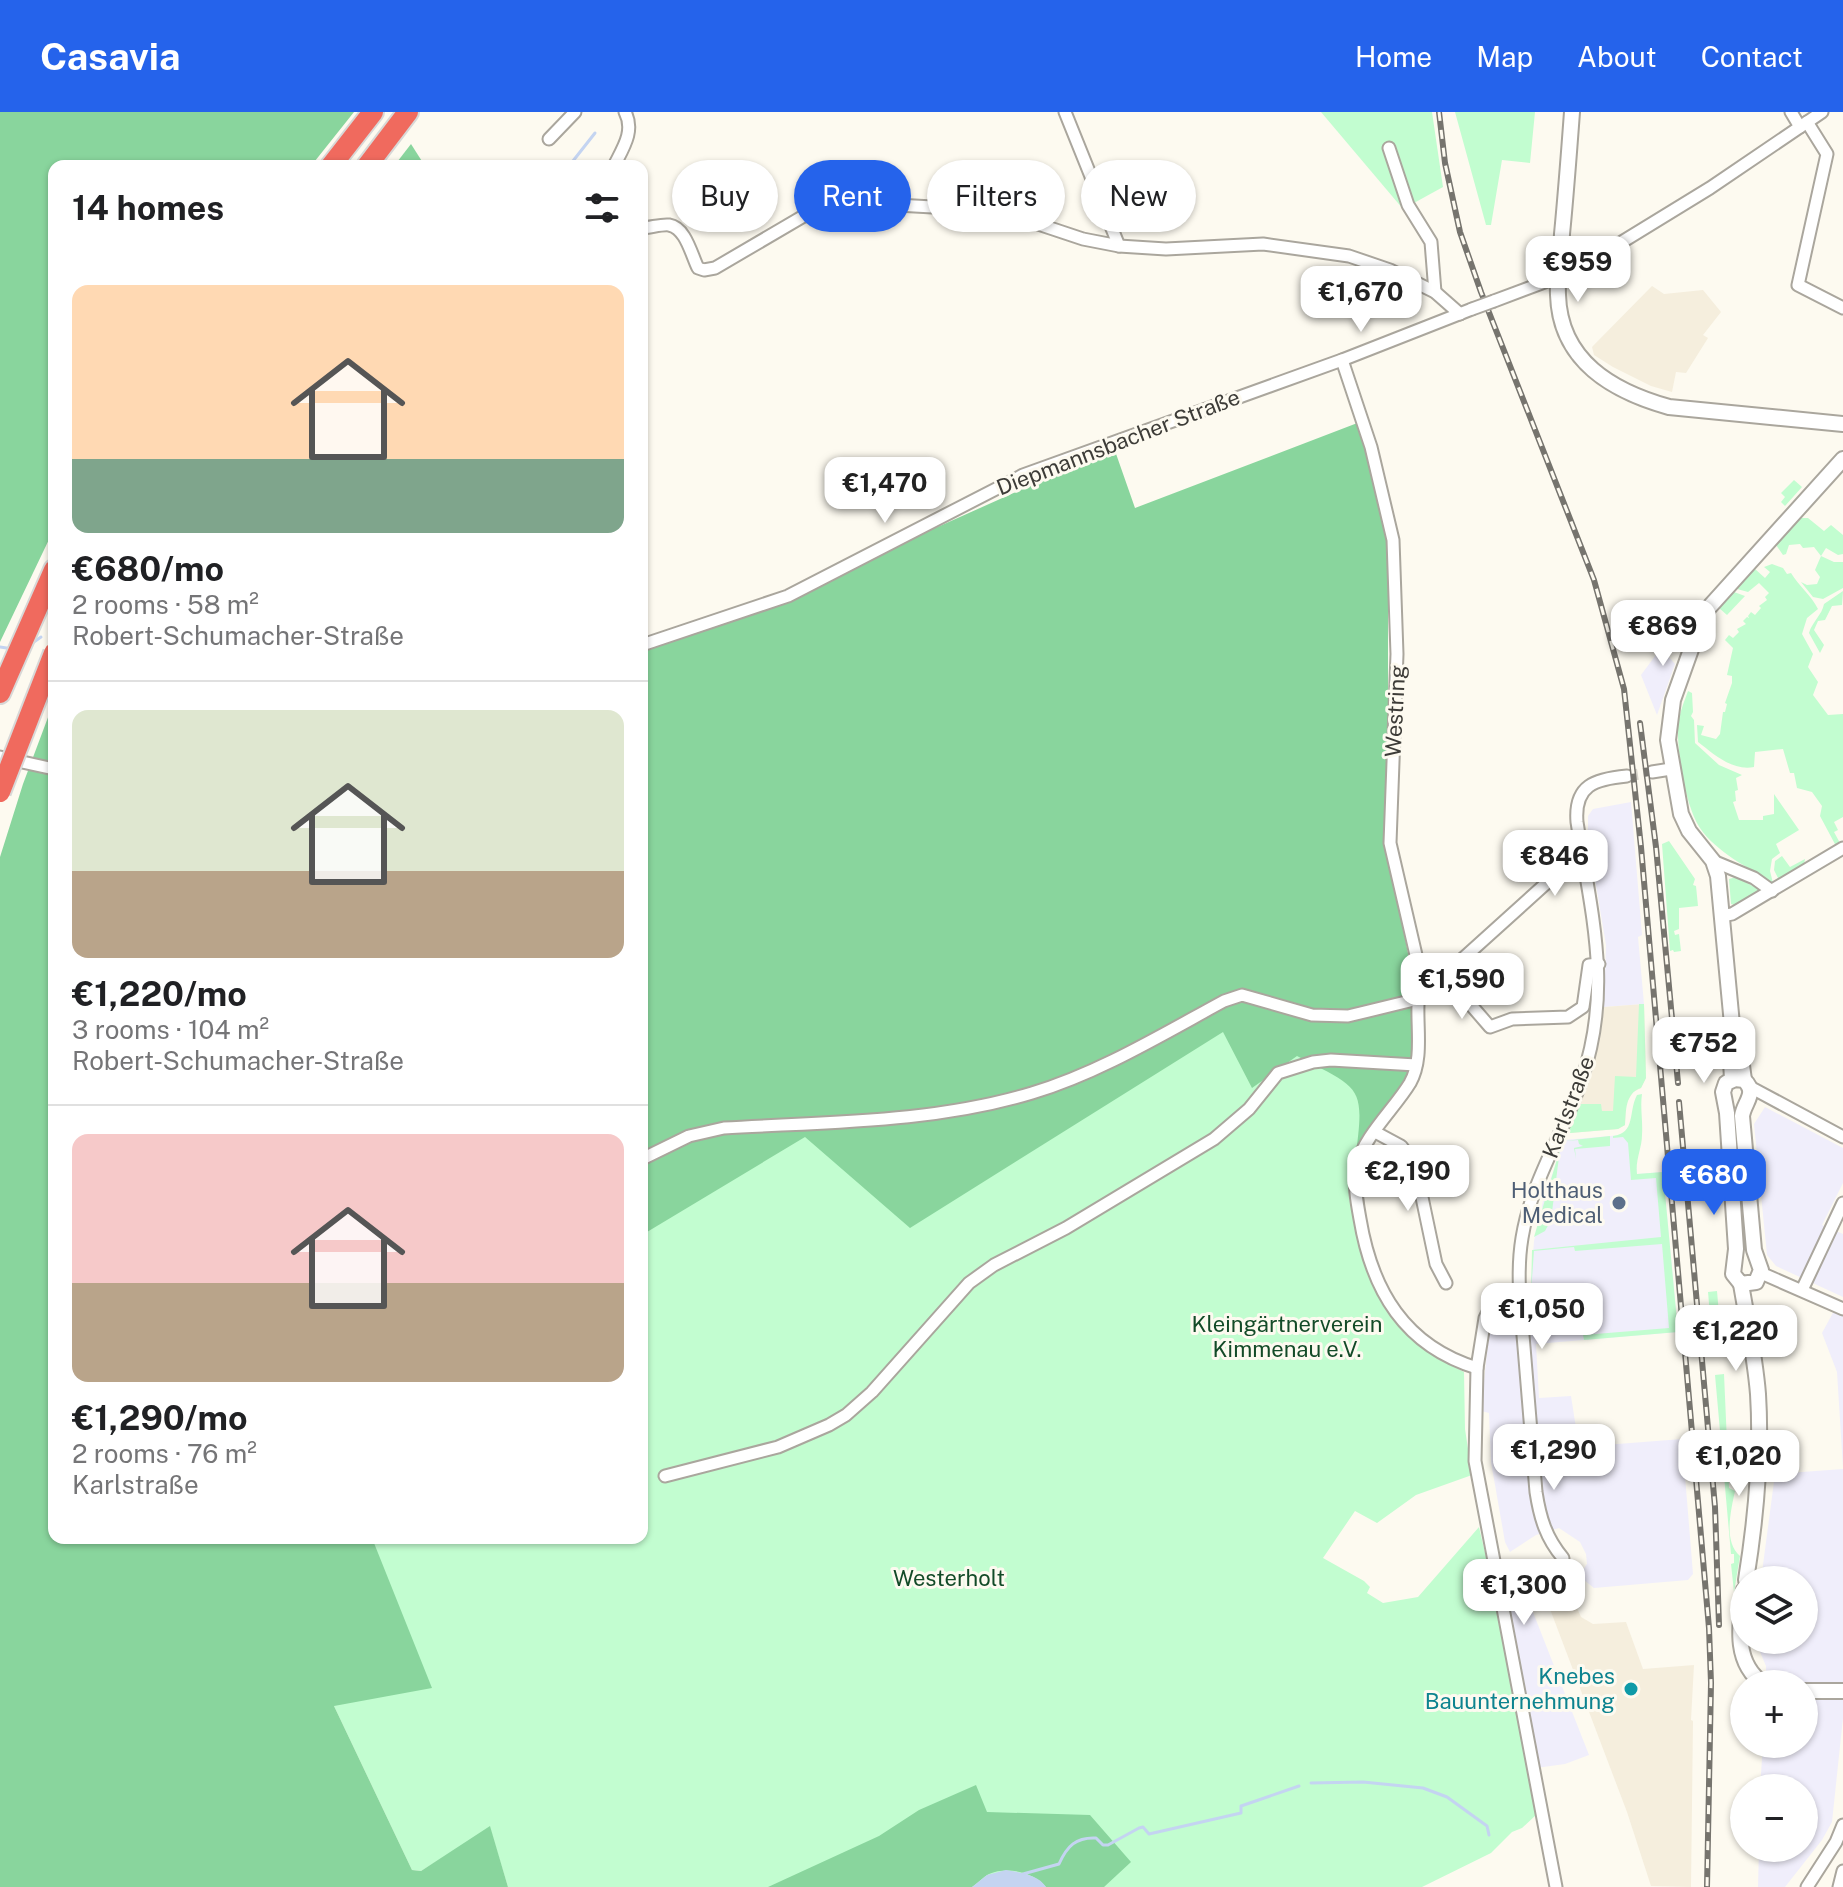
<!DOCTYPE html>
<html lang="en">
<head>
<meta charset="utf-8">
<style>
  :root { --surface:#fff; --page:#f2f2f2; --text:#202124; --muted:#757577; --line:#e0e0e0; --accent:#2563eb }
  body { margin:0; font-family:"Public Sans",sans-serif; background:var(--page); color:var(--text); height:100vh; display:flex; flex-direction:column; font-size:30px; white-space:nowrap }
  * { box-sizing:border-box; margin:0 }
  p { font-size:26px; color:var(--muted) }
  .icon { flex:none; width:44px; height:44px; fill:none; stroke:currentColor; stroke-width:2; stroke-linecap:round; stroke-linejoin:round }
  .map { position:relative; flex:1; overflow:hidden }
  .drawer { position:absolute; left:48px; top:48px; width:600px; height:1384px; display:flex; flex-direction:column; background:var(--surface); border-radius:16px; box-shadow:0 2px 6px #0004 }
  .drawer>* { flex:none }
  .guide { position:absolute; left:672px; top:48px; width:760px; height:72px; display:flex; gap:16px }
  .tools { position:absolute; left:1730px; top:1454px; display:grid; gap:16px }
  .tools a { display:grid; place-items:center; width:88px; height:88px; border-radius:50%; background:var(--surface); box-shadow:0 2px 6px #0004; font-size:40px }
  .price { position:absolute; translate:-50% -68px; padding:0 18px; border-radius:16px; background:#fff; color:#222; font-size:26px; line-height:52px; filter:drop-shadow(0 2px 4px #0008) }
  .price::after { content:''; position:absolute; left:50%; top:48px; width:24px; height:18px; margin-left:-12px; background:inherit; clip-path:polygon(0 0,100% 0,50% 100%) }
  .price.on { background:var(--accent); color:#fff }
  ul { padding:0; list-style:none }
  li { display:grid; align-content:center; gap:16px; height:424px; padding:0 24px }
  li+li { border-top:2px solid var(--line) }
  li span { display:grid; place-items:center; height:248px; border-radius:16px; color:#555 }
  li>.icon { margin-inline-start:auto }
  span .icon { width:144px; height:144px; fill:#fffc; stroke-width:1 }
  li b { font-size:34px }
  h2 { display:flex; justify-content:space-between; align-items:center; height:96px; padding:0 24px; font-size:34px }
  .tag { padding:0 28px; border-radius:36px; background:var(--surface); box-shadow:0 2px 6px #0004; font-size:28px; line-height:72px }
  .tag.on { background:var(--accent); color:#fff }
  header { display:flex; align-items:center; gap:48px; box-sizing:border-box; height:112px; padding:0 40px; background:var(--accent); color:#fff }
  header strong { font-size:38px }
  nav { display:flex; gap:44px; margin-inline-start:auto; font-size:28px }
  .map>svg:first-child { display:block }
  .commercial { fill:#f0eefb }
  .built { fill:#f5eedd }
  .green { fill:#c2fdd0 }
  .forest { fill:#89d59d }
  .water { fill:#c4d4f1 }
  .lines { fill:none; stroke-linecap:round; stroke-linejoin:round }
  .stream { stroke:#c4d4f1; stroke-width:3 }
  .minor-tunnel { stroke:#d7d4cb; stroke-width:11; stroke-dasharray:11 5.5; stroke-linecap:butt }
  .minor-casing { stroke:#aaa69d; stroke-width:15 }
  .tertiary-casing { stroke:#aaa69d; stroke-width:18 }
  .motorway-casing { stroke:#d8d8d7; stroke-width:24 }
  .minor { stroke:#fff; stroke-width:11 }
  .tertiary { stroke:#fff; stroke-width:14 }
  .motorway { stroke:#f06a5e; stroke-width:20 }
  .rail-casing { stroke:#76746e; stroke-width:6 }
  .rail { stroke:#fdfaf0; stroke-width:3; stroke-dasharray:9; stroke-linecap:butt }
  .minor-bridge-casing { stroke:#aaa69d; stroke-width:15; stroke-linecap:butt }
  .motorway-bridge-casing { stroke:#d8d8d7; stroke-width:24; stroke-linecap:butt }
  .minor-bridge { stroke:#fff; stroke-width:11 }
  .motorway-bridge { stroke:#f06a5e; stroke-width:20 }
  .service-dot { fill:#5c6f8a; stroke:#fdfaf0; stroke-width:3 }
  .culture-dot { fill:#0f9aa8; stroke:#fdfaf0; stroke-width:3 }
  .labels { text-anchor:middle; dominant-baseline:central; stroke-width:6; stroke-linejoin:round; paint-order:stroke }
  .street-label { font-size:22px; fill:#3d3c38; stroke:#fdfaf0 }
  .service-label { font-size:22px; fill:#4e5e75; stroke:#fdfaf0; text-anchor:end }
  .park-label { font-size:22px; fill:#134b28; stroke:#fdfaf0 }
  .culture-label { font-size:22px; fill:#0d838f; stroke:#fdfaf0; text-anchor:end }
</style>
</head>
<body>
<header>
<strong>Casavia</strong>
<nav><a>Home</a><a>Map</a><a>About</a><a>Contact</a></nav>
</header>
<div class="map">
<svg width="1843" height="1775" viewBox="0 0 1843 1775">
  <rect width="100%" height="100%" fill="#fdfaf0"/>
  <g class="commercial">
    <path d="M1661 536 1675 552 1657 603 1641 563Z"/>
    <path d="M1631 690 1642 823 1638 825 1644 892 1604 895 1606 833 1588 725V704L1593 697Z"/>
    <path d="M1765 995 1843 1036V1071L1822 1113 1843 1122V1185L1776 1154 1767 1143 1754 1012Z"/>
    <path d="M1633 1022 1637 1062 1663 1060 1678 1220 1536 1232 1539 1286 1571 1284 1579 1335 1682 1327 1693 1462 1688 1468 1594 1476 1579 1464 1587 1452 1586 1442 1580 1430 1559 1416 1536 1423 1510 1440 1505 1430 1491 1350 1489 1301 1481 1299 1490 1211 1496 1196 1533 1194 1531 1168 1534 1129 1543 1089 1564 1028Z"/>
    <path d="M1834 1199 1843 1203V1356L1837 1260 1822 1221Z"/>
    <path d="M1843 1357V1606L1832 1710 1822 1728 1785 1775H1758L1759 1736H1804V1676H1760L1763 1632H1804V1572H1766V1554L1755 1528H1804V1468H1761L1775 1362Z"/>
    <path d="M1529 1490 1589 1643 1565 1652 1536 1656 1509 1493Z"/>
  </g>
  <g class="built">
    <path d="M1652 174 1664 182 1703 178 1721 200 1703 223 1708 226 1686 261 1676 260 1672 280 1651 274 1613 255 1594 243 1592 235Z"/>
    <path d="M1644 892 1646 966 1641 976 1633 980 1626 992 1625 1013 1618 1017 1570 1021 1568 1019 1592 961 1604 895Z"/>
    <path d="M1565 1469 1581 1505 1593 1512 1626 1510 1643 1557 1694 1553 1691 1608 1693 1609 1691 1775 1651 1774 1627 1700 1542 1476Z"/>
  </g>
  <g class="green">
    <path d="M1321 0H1432L1443 75 1403 97Z"/>
    <path d="M1455 0H1535L1530 51 1502 48 1491 113H1486Z"/>
    <path d="M1794 368 1802 375 1785 394 1781 390 1785 385 1781 381Z"/>
    <path d="M1801 406H1808L1824 419 1831 413 1843 423V442L1838 443 1826 436 1821 444 1834 450H1843V476L1823 487 1813 485 1801 470 1807 473 1817 472 1820 465 1815 458 1821 444 1814 435 1803 436 1800 432 1789 433 1786 442 1783 443 1776 433Z"/>
    <path d="M1772 452 1783 456 1787 462 1791 461C1799 474 1811 483 1818 497L1807 506 1802 522 1813 542 1808 555 1818 570 1813 583 1828 603 1843 602V705L1834 710 1838 718 1834 720 1840 731 1836 734 1820 704 1822 694 1812 680 1797 676 1794 661H1790L1783 637 1755 640 1754 655C1732 659 1715 643 1698 630L1697 613 1704 614 1701 623 1716 627 1720 622 1723 600H1725L1727 592 1725 591 1732 571V564L1727 563 1733 536 1725 528 1729 523 1733 526 1739 520 1737 517 1746 512 1743 509 1747 505 1749 506 1748 504 1751 500 1755 503 1761 496 1759 494 1767 488 1765 485 1769 481 1759 471 1748 480 1737 477 1755 457 1765 466 1770 460 1764 455Z"/>
    <path d="M1843 479 1842 493 1832 494 1825 508 1818 509 1814 518 1824 533 1820 541 1809 521C1812 510 1822 503 1824 492Z"/>
    <path d="M1734 480 1745 484 1727 503 1719 496Z"/>
    <path d="M1688 579 1692 581 1693 600 1691 604 1694 608 1695 631 1719 653 1742 663 1736 666 1738 678 1735 679 1736 689 1733 690 1739 708H1763V704L1774 702V682L1799 718 1776 732 1780 741 1772 747 1770 759 1773 771C1749 756 1716 740 1700 716 1685 693 1677 641 1678 614 1679 602 1684 590 1688 579Z"/>
    <path d="M1669 729 1695 767 1693 773 1696 774 1698 794 1679 796V817L1674 819 1675 823 1679 822 1681 839 1674 840 1673 838 1670 839 1662 732Z"/>
    <path d="M1782 744 1790 755 1805 747 1804 753 1779 768 1774 758 1775 749Z"/>
    <path d="M1736 765 1758 777V780L1734 793 1731 792 1729 767Z"/>
    <path d="M1639 892H1644L1646 966 1641 976C1625 981 1626 999 1625 1013L1618 1017 1570 1021 1568 1019 1580 992H1601L1602 999H1613L1615 964 1636 965Z"/>
    <path d="M1225 915C1256 926 1336 953 1356 978 1370 996 1355 1038 1353 1060 1352 1078 1358 1098 1361 1115 1374 1194 1392 1222 1464 1260L1465 1317 1472 1363 1416 1383 1377 1411 1355 1399 1323 1446 1364 1469 1370 1475 1367 1481 1383 1491 1418 1485 1479 1415 1510 1548 1538 1695 1536 1703 1522 1716 1512 1720 1491 1741 1422 1775H508L490 1716 421 1759 412 1758 334 1594 369 1426H642V1118L805 1022Z"/>
    <path d="M1642 982C1640 996 1643 1009 1642 1023 1642 1036 1635 1048 1637 1062L1663 1060 1678 1220 1584 1228 1583 1223 1669 1216 1662 1132 1575 1139 1574 1135 1534 1139 1531 1180 1532 1138 1661 1125 1656 1066 1631 1068 1628 1031 1623 1025 1613 1026V1024C1636 1021 1628 1000 1637 983Z"/>
    <path d="M1610 1024V1034L1575 1037 1576 1047 1574 1036 1583 1034 1579 1032 1578 1028 1564 1029Z"/>
    <path d="M1560 1037 1551 1108 1545 1119 1534 1125Z"/>
    <path d="M1717 1179 1722 1237 1713 1238 1708 1180Z"/>
    <path d="M1724 1262 1729 1376 1735 1379C1731 1398 1723 1430 1740 1444L1734 1480 1731 1452 1734 1451V1442H1731L1715 1263Z"/>
  </g>
  <g class="forest">
    <path d="M0 0H354L311 54H54V417L0 530Z"/>
    <path d="M411 32 425 54H394Z"/>
    <path d="M1360 310 1388 415V741L1408 841 1414 895 1413 945 1408 963 1355 1049C1365 973 1363 978 1297 944L1252 976 1223 920 910 1116 805 1025 642 1123V536L817 476 913 426 1114 336 1135 396Z"/>
    <path d="M54 597V1426H372L432 1576 334 1594 412 1758 421 1759 490 1714 508 1775H0V745L23 672 50 600Z"/>
    <path d="M976 1673 987 1700 1090 1703 1131 1750 1104 1775H1046C1034 1760 1007 1754 989 1762 983 1765 978 1771 972 1775H768L879 1724 919 1698Z"/>
  </g>
  <path class="water" d="M1006 1758C1019 1760 1039 1763 1046 1775H972L987 1763Z"/>
  <g class="lines">
    <g class="stream">
      <path d="M569 54 595 21"/>
      <path d="M31 532 41 525"/>
      <path d="M0 535 13 537"/>
      <path d="M1311 1671 1363 1670 1423 1676 1447 1685 1487 1714 1489 1723"/>
      <path d="M1023 1762 1059 1752C1067 1734 1076 1725 1096 1726L1103 1733H1108L1139 1716 1143 1715 1149 1722 1241 1701V1694L1244 1693 1299 1674"/>
    </g>
    <path class="minor-tunnel" d="M1627 664 1652 660"/>
    <g class="minor-casing">
      <g id="minor">
        <path d="M1065 0 1119 134"/>
        <path d="M1791 0 1800 15"/>
        <path d="M1807 10 1827 42 1798 173 1843 196"/>
        <path d="M549 27 575 0"/>
        <path d="M1389 36 1408 93 1431 130 1435 180"/>
        <path d="M614 54C623 36 635 19 625 0"/>
        <path d="M642 116C650 116 661 112 669 113 686 116 691 142 698 156L704 158 715 156 802 105 827 95 861 91 986 98 1014 104 1083 127 1119 134 1166 137 1263 132 1349 144 1390 158 1435 180 1460 202"/>
        <path d="M1560 147 1584 146 1617 133 1710 76 1822 0"/>
        <path d="M1494 189 1558 165"/>
        <path d="M1342 248 1371 335 1393 428 1397 542 1390 731 1422 869C1422 877 1418 884 1418 893 1417 918 1423 948 1410 971 1395 996 1364 1024 1357 1053 1353 1069 1357 1091 1360 1107 1372 1179 1405 1234 1477 1256"/>
        <path d="M642 533 788 484 1023 363 1342 248 1472 197"/>
        <path d="M0 645 54 657"/>
        <path d="M1652 660 1671 657"/>
        <path d="M1713 749 1754 766 1772 779"/>
        <path d="M1722 804 1732 802 1843 736"/>
        <path d="M1445 863 1490 915 1512 907 1568 905 1583 895 1589 853 1599 852"/>
        <path d="M1750 975 1843 1025"/>
        <path d="M1375 1020 1401 1034 1415 1052 1436 1152 1446 1171"/>
        <path d="M642 1047 689 1024 724 1016C826 1010 933 1011 1032 981 1099 961 1163 922 1224 889L1242 883 1312 903 1348 904 1418 887 1582 739"/>
        <path d="M1761 1161 1843 1197"/>
        <path d="M1802 1178 1843 1091"/>
        <path d="M1520 1183 1497 1188 1491 1194 1485 1206 1477 1256 1475 1349 1556 1775"/>
        <path d="M665 1364 778 1335 829 1313 846 1303 872 1280 969 1171 994 1153 1066 1116 1214 1027 1249 997 1278 961 1313 950 1331 948 1416 953"/>
        <path d="M1563 1446C1546 1426 1540 1406 1536 1380 1532 1332 1528 1283 1524 1235 1521 1199 1516 1162 1522 1126 1531 1069 1564 1021 1582 967 1613 875 1591 801 1577 710 1574 673 1595 667 1627 664"/>
        <path d="M1807 1775 1836 1730 1843 1713"/>
        <path d="M1839 1775 1843 1759"/>
      </g>
    </g>
    <g class="tertiary-casing">
      <g id="tertiary">
        <path d="M1572 0C1569 41 1566 81 1562 122 1561 142 1557 163 1558 183 1560 249 1612 279 1669 295L1843 312"/>
        <path d="M1732 967 1730 931 1732 924"/>
        <path d="M1735 967 1744 968C1758 981 1744 990 1742 1004L1754 1138 1761 1158 1756 1170 1741 1172 1733 1162 1736 1137 1727 1001 1723 980 1726 971Z"/>
        <path d="M1744 968 1740 939 1733 923 1718 764 1713 749 1689 719 1681 702 1668 628 1673 588 1704 501 1843 347"/>
        <path d="M1741 1172C1747 1208 1755 1244 1758 1282 1762 1345 1756 1406 1746 1468"/>
        <path d="M1744 1478C1740 1510 1732 1551 1764 1572"/>
        <path d="M1804 1579H1843"/>
      </g>
    </g>
    <g class="motorway-casing">
      <g id="motorway">
        <path d="M331 54 373 0"/>
        <path d="M367 54 408 0"/>
        <path d="M0 581 54 458"/>
      </g>
    </g>
    <use href="#minor" class="minor"/>
    <use href="#tertiary" class="tertiary"/>
    <use href="#motorway" class="motorway"/>
    <g class="rail-casing">
      <g id="rail">
        <path d="M1439 0 1445 51 1460 120 1481 180 1594 468 1624 577 1641 735 1709 1516 1711 1571 1707 1775"/>
        <path d="M1640 611 1656 735 1678 971"/>
        <path d="M1679 990 1715 1395 1719 1513"/>
      </g>
    </g>
    <use href="#rail" class="rail"/>
    <g class="minor-bridge-casing">
      <path id="minor-bridge" d="M1472 197 1494 189"/>
    </g>
    <g class="motorway-bridge-casing">
      <path id="motorway-bridge" d="M0 680 54 541"/>
    </g>
    <use href="#minor-bridge" class="minor-bridge"/>
    <use href="#motorway-bridge" class="motorway-bridge"/>
  </g>
  <circle class="service-dot" cx="1619" cy="1091" r="8"/>
  <circle class="culture-dot" cx="1631" cy="1577" r="8"/>
  <g class="labels">
    <g class="street-label">
      <text transform="translate(1118 330) rotate(-21)">Diepmannsbacher Straße</text>
      <text transform="translate(1395 599) rotate(-87)">Westring</text>
      <text transform="translate(1568 995) rotate(-69)">Karlstraße</text>
    </g>
    <g class="service-label">
      <text x="1603" y="1078">Holthaus<tspan x="1603" dy="25">Medical</tspan></text>
    </g>
    <g class="park-label">
      <text x="1287" y="1212">Kleingärtnerverein<tspan x="1287" dy="25">Kimmenau e.V.</tspan></text>
      <text x="949" y="1466">Westerholt</text>
    </g>
    <g class="culture-label">
      <text x="1615" y="1564">Knebes<tspan x="1615" dy="25">Bauunternehmung</tspan></text>
    </g>
  </g>
</svg>
<div class="tools">
<a><svg class="icon" aria-label="layers" viewBox="0 0 24 24"><path d="M12 4l9 5-9 5-9-5zM3 14l9 5 9-5"/></svg></a>
<a>+</a>
<a>−</a>
</div>
<b class="price" style="left:1578px;top:192px">€959</b>
<b class="price" style="left:1361px;top:222px">€1,670</b>
<b class="price" style="left:885px;top:413px">€1,470</b>
<b class="price" style="left:1663px;top:556px">€869</b>
<b class="price" style="left:1555px;top:786px">€846</b>
<b class="price" style="left:1462px;top:909px">€1,590</b>
<b class="price" style="left:1704px;top:973px">€752</b>
<b class="price" style="left:1408px;top:1101px">€2,190</b>
<b class="price on" style="left:1714px;top:1105px">€680</b>
<b class="price" style="left:1542px;top:1239px">€1,050</b>
<b class="price" style="left:1736px;top:1261px">€1,220</b>
<b class="price" style="left:1554px;top:1380px">€1,290</b>
<b class="price" style="left:1739px;top:1386px">€1,020</b>
<b class="price" style="left:1524px;top:1515px">€1,300</b>
<div class="guide">
<a class="tag">Buy</a>
<a class="tag on">Rent</a>
<a class="tag">Filters</a>
<a class="tag">New</a>
</div>
<section class="drawer">
<h2>14 homes<svg class="icon" aria-label="filters" viewBox="0 0 24 24"><path d="M4 7h16M4 17h16"/><circle cx="9" cy="7" r="2"/><circle cx="15" cy="17" r="2"/></svg></h2>
<ul>
<li><span style="background:linear-gradient(#ffd9b3 70%,#7fa58c 0)"><svg class="icon" aria-label="home" viewBox="0 0 24 24"><path d="M3 11l9-7 9 7M6 9v11h12V9"/></svg></span><div><b>€680/mo</b><p>2 rooms · 58 m²</p><p>Robert-Schumacher-Straße</p></div></li>
<li><span style="background:linear-gradient(#dfe7d0 65%,#b9a48a 0)"><svg class="icon" aria-label="home" viewBox="0 0 24 24"><path d="M3 11l9-7 9 7M6 9v11h12V9"/></svg></span><div><b>€1,220/mo</b><p>3 rooms · 104 m²</p><p>Robert-Schumacher-Straße</p></div></li>
<li><span style="background:linear-gradient(#f6c9c9 60%,#b9a48a 0)"><svg class="icon" aria-label="home" viewBox="0 0 24 24"><path d="M3 11l9-7 9 7M6 9v11h12V9"/></svg></span><div><b>€1,290/mo</b><p>2 rooms · 76 m²</p><p>Karlstraße</p></div></li>
</ul>
</section>
</div>
</body>
</html>
